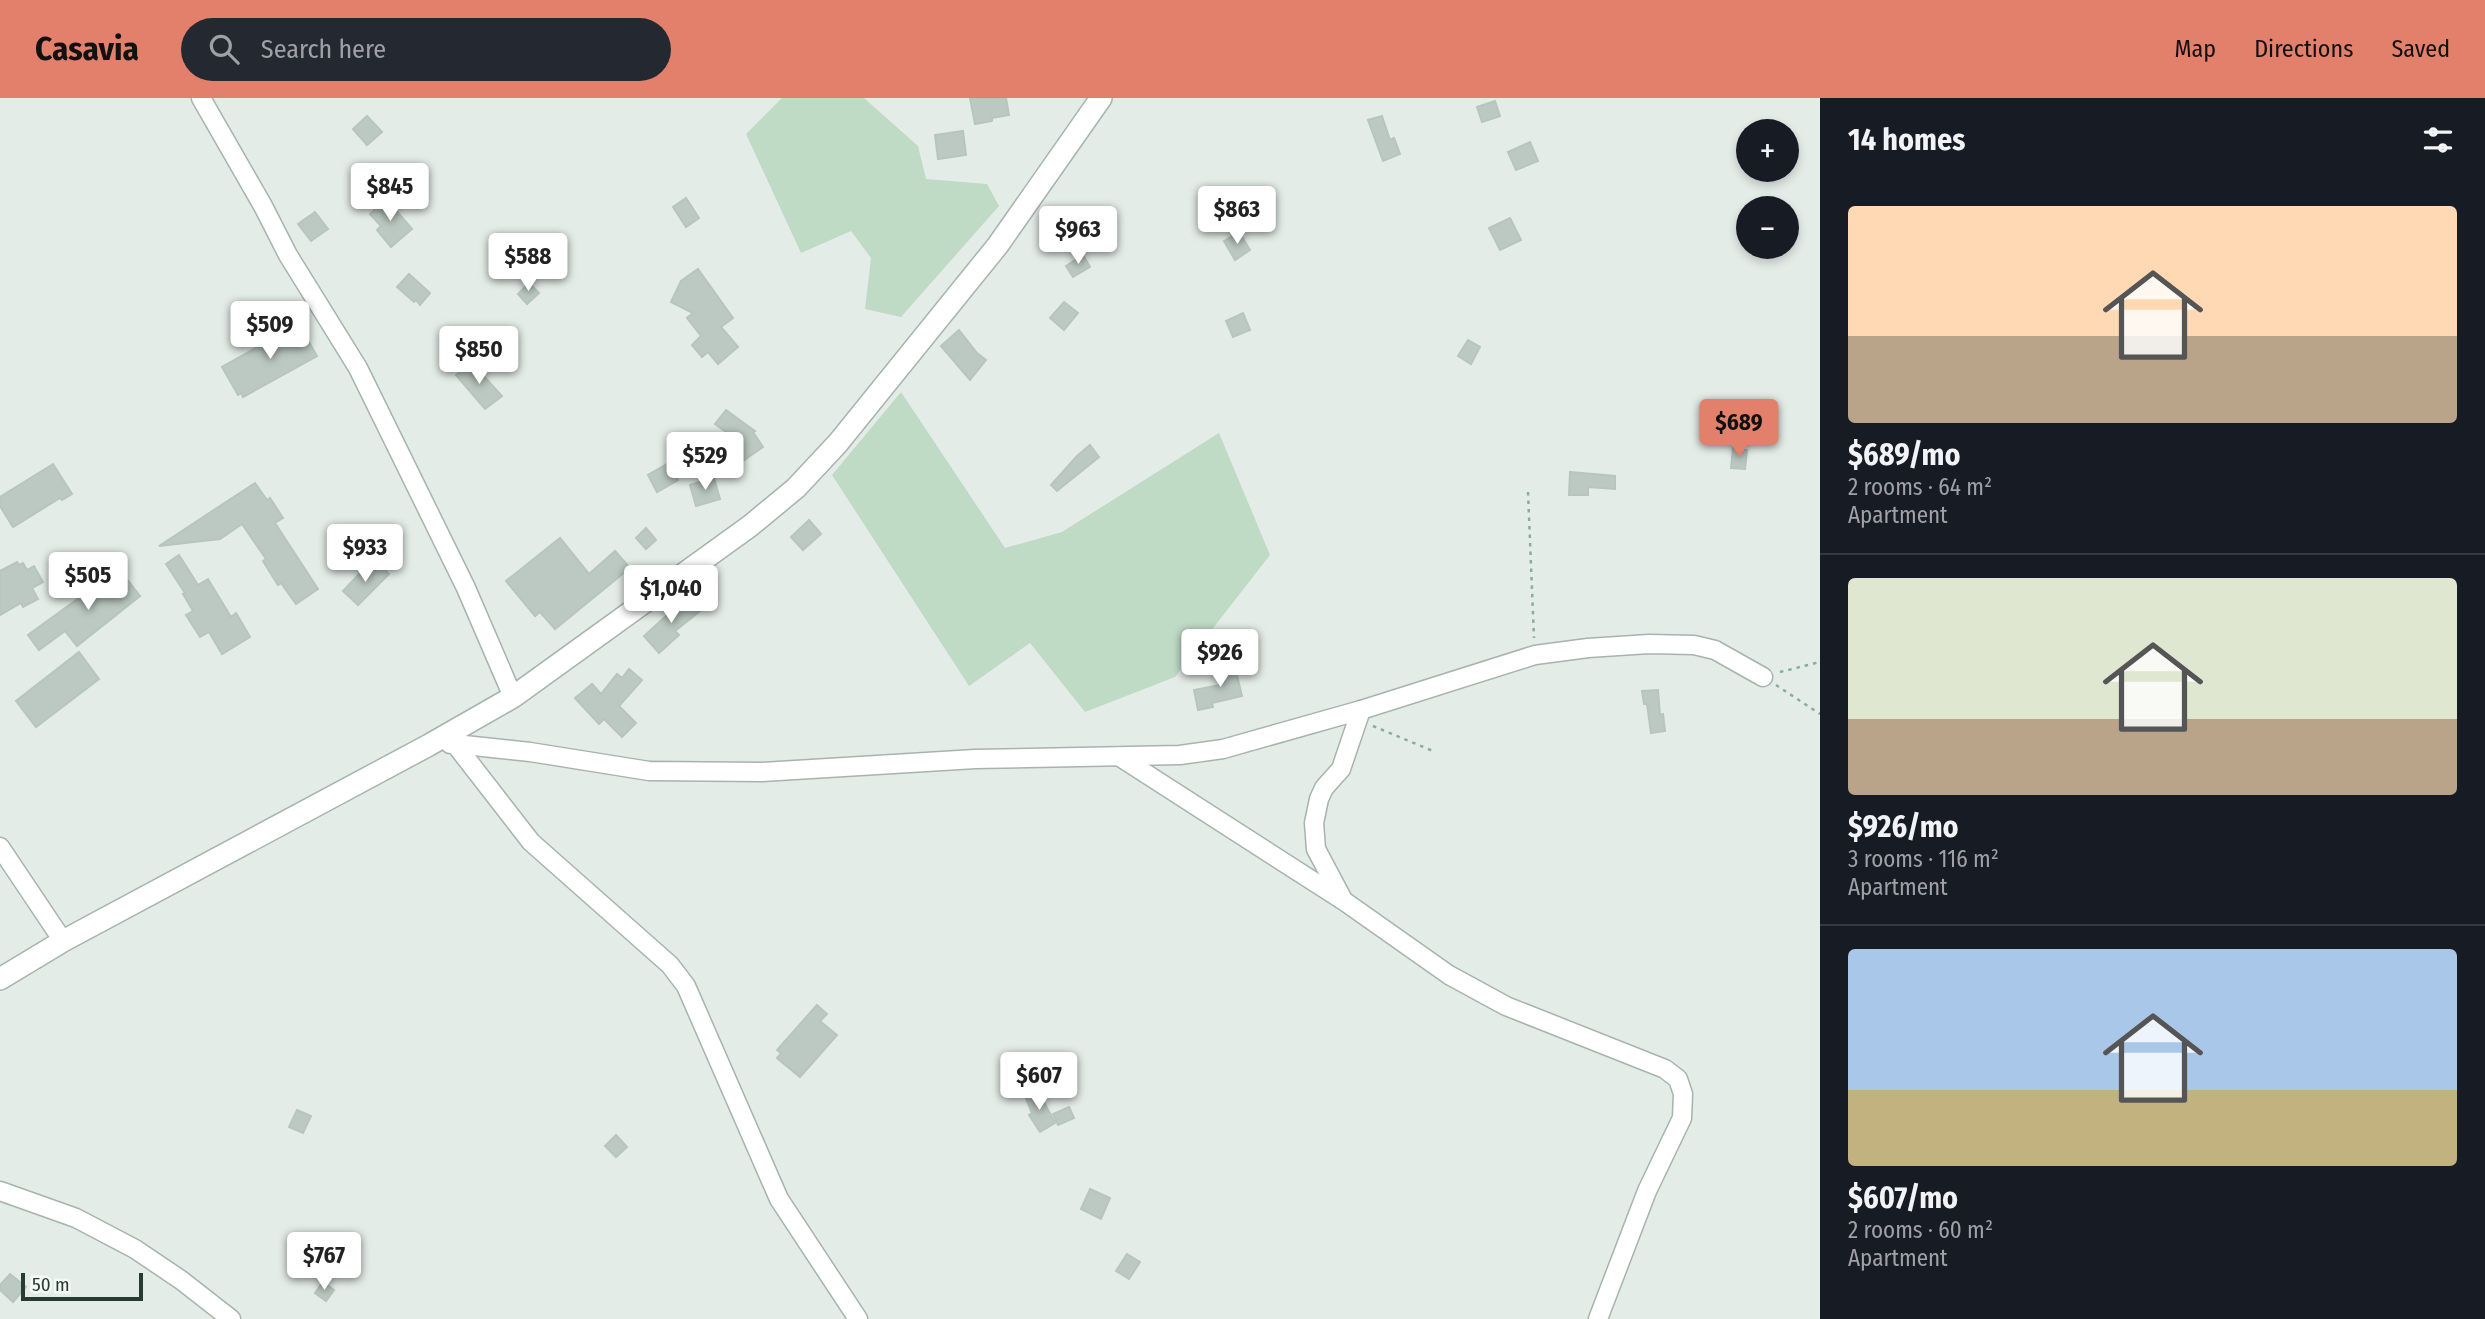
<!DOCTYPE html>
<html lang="en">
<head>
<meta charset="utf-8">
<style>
  :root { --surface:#171b24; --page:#242831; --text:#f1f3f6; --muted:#9ea1a6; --line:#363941; --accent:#e3806b }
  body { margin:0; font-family:"Fira Sans Condensed",sans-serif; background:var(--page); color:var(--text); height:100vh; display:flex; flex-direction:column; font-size:26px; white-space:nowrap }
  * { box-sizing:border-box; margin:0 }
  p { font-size:23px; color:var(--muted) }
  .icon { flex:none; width:38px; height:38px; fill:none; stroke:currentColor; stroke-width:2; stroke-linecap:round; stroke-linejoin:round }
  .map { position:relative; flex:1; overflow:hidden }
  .drawer { display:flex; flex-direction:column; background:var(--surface); width:665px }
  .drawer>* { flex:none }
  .tools { position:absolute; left:1736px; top:21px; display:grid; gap:14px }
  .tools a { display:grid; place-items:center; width:63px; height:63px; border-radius:50%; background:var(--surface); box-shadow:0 4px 10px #0003; font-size:35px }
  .scale { position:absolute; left:21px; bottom:18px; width:122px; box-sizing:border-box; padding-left:7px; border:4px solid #253b34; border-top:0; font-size:19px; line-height:24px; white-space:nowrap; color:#253b34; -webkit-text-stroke:5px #f4f9f6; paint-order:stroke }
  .price { position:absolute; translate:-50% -60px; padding:0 16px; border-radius:7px; background:#fff; color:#222; font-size:23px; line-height:46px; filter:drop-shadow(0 2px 4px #0008) }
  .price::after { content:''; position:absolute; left:50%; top:42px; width:21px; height:16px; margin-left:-10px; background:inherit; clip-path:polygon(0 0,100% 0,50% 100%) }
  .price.active { background:var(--accent); color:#111 }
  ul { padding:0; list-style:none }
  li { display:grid; align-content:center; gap:14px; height:371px; padding:0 28px }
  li+li { border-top:2px solid var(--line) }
  li span { display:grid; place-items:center; height:217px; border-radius:7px; color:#555 }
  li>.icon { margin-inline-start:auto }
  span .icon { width:126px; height:126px; fill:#fffc; stroke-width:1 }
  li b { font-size:30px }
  h2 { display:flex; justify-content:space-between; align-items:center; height:84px; padding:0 28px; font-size:30px }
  header { display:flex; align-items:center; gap:42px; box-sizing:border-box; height:98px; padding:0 35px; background:var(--accent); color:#111 }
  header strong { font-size:33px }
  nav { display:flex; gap:38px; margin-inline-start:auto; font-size:24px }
  .search { width:490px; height:63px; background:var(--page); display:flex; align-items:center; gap:18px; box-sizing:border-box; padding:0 24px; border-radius:38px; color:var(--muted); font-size:26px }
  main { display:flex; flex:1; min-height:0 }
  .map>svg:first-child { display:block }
  .green { fill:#bfdac5 }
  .building { fill:#bcc9c3; stroke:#b7c5be; stroke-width:2 }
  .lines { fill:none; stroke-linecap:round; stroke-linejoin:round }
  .minor-casing { stroke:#a7b3ae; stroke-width:21 }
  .tertiary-casing { stroke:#a7b3ae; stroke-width:24 }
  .path { stroke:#88ac9e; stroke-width:2.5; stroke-dasharray:3.5 5; stroke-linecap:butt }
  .minor { stroke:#fff; stroke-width:18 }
  .tertiary { stroke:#fff; stroke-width:21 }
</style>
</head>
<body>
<header>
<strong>Casavia</strong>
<div class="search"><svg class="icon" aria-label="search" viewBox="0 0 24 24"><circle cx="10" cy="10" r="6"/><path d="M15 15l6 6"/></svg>Search here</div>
<nav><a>Map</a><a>Directions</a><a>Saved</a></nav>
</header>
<main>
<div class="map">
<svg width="1820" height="1221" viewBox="0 0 1820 1221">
  <rect width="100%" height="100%" fill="#e4ece8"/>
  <g class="green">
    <path d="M782 0H864L918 48 926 81 987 86 999 108 901 219 865 211 871 160 851 133 801 155 746 36Z"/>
    <path d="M901 294 1005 450 1062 434 1219 335 1270 457 1175 579 1085 614 1030 545 969 588 832 377Z"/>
  </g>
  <g class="building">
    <path d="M970 0H1006L1009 17 992 20V23L975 26Z"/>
    <path d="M1495 3 1500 18 1482 24 1477 9Z"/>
    <path d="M367 18 382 34 367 47 353 31Z"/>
    <path d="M1382 18 1390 42 1394 40 1400 56 1383 63 1368 22Z"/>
    <path d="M963 33 966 57 938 61 935 37Z"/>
    <path d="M1530 44 1538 63 1516 72 1508 54Z"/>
    <path d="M686 100 699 120 686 129 673 109Z"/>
    <path d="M386 101 412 131 391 149 377 132 381 128 370 116Z"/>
    <path d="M315 114 328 131 311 143 298 126Z"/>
    <path d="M1510 120 1521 142 1500 152 1489 130Z"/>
    <path d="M1239 134 1250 152 1235 162 1224 143Z"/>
    <path d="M1083 157 1090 169 1073 179 1066 168Z"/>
    <path d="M698 171 733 220 721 229 738 249 718 266 708 254 702 259 692 247 701 238 687 220 693 215 671 204 681 183Z"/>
    <path d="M409 176 430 195 420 207 416 202 414 204 397 189Z"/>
    <path d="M529 185 539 195 527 206 518 196Z"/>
    <path d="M1064 204 1078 215 1064 232 1050 220Z"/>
    <path d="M1243 215 1250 232 1233 239 1226 223Z"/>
    <path d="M299 226 317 258 243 299 241 295 238 297 222 269Z"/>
    <path d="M959 232 977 255 986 262 970 282 941 248Z"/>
    <path d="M1468 242 1480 249 1471 266 1458 258Z"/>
    <path d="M471 264 502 298 485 311 456 277Z"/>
    <path d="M726 312 755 333 753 334 763 349 737 367 729 355 743 346 715 326Z"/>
    <path d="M1090 347 1099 359 1057 393 1051 387 1077 358Z"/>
    <path d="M1733 350 1747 352 1745 371 1731 370Z"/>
    <path d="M669 365 678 382 657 394 648 377Z"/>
    <path d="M53 366 72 396 62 402 60 400 13 429 0 408V399Z"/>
    <path d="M1570 374 1615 378V391L1588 389V397H1569Z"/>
    <path d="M714 380 720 401 696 408 690 387Z"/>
    <path d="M255 385 267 402 270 400 283 420 275 425 318 491 296 506 281 485 278 487 263 463 266 461 242 426 220 441 159 448Z"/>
    <path d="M809 422 821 436 803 452 791 439Z"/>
    <path d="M646 430 656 442 646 451 636 440Z"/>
    <path d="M560 440 589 476 615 453 630 470 555 531 540 514 535 518 506 483Z"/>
    <path d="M179 457 198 487 208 481 231 519 236 515 250 539 222 556 209 534 200 539 186 517 193 513 183 496 185 495 166 466Z"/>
    <path d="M67 459 79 478 62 487 50 470Z"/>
    <path d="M17 464 19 467 23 465 27 472 34 468 43 484 32 490 38 501 23 509 21 505 0 517V473Z"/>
    <path d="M379 466 389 476 358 507 343 493 359 476 364 480Z"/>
    <path d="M119 471 140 498 77 548 65 533 39 552 28 537Z"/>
    <path d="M688 498 700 513 675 533 679 537 659 555 644 538Z"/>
    <path d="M79 554 99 581 36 629 16 603Z"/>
    <path d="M1234 565 1242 598 1212 605 1213 609 1198 612 1194 592 1225 586 1221 568Z"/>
    <path d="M629 571 642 582 619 608 636 625 622 639 604 621 599 626 575 600 592 586 601 596 617 576 622 580Z"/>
    <path d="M1658 592 1660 617 1663 616 1665 633 1651 635 1647 606H1644L1642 593Z"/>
    <path d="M817 907 827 916 820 923 837 937 800 979 777 960 781 955 777 952Z"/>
    <path d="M1038 993 1055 1025 1040 1034 1029 1017 1032 1015 1025 998Z"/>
    <path d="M1069 1009 1074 1020 1058 1027 1053 1016Z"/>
    <path d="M297 1012 311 1018 303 1035 289 1029Z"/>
    <path d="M616 1037 627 1049 616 1059 605 1048Z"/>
    <path d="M1090 1091 1110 1100 1101 1121 1081 1111Z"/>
    <path d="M1127 1156 1140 1164 1129 1181 1116 1173Z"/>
    <path d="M10 1176 26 1189 13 1204 0 1192V1187Z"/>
    <path d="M323 1184 334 1192 326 1203 315 1195Z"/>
  </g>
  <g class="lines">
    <g class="minor-casing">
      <g id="minor">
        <path d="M201 0 263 108 288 157 358 270 466 490 513 599"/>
        <path d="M450 646H455L531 744 670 867 686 888 779 1101 858 1221"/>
        <path d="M455 646 530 654 649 673 762 674 975 661 1180 657 1223 651 1361 612 1535 557 1588 550 1649 546 1694 547 1715 552 1763 579"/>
        <path d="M1120 659 1344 803 1449 877 1506 908 1665 971 1678 981 1683 996 1682 1020 1647 1093 1598 1221"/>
        <path d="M0 749 63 843"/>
        <path d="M1342 800 1316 751 1314 725 1319 701 1324 690 1341 671 1361 612"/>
        <path d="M0 1093 76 1120 135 1151 181 1182 231 1221"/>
      </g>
    </g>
    <g class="tertiary-casing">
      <path id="tertiary" d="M0 881 63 843 429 647 513 599 750 428 796 390 838 345 998 147 1101 0"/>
    </g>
    <g class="path">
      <path d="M1528 394 1534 540"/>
      <path d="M1780 574 1820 564"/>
      <path d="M1776 587 1820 616"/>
      <path d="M1373 628 1433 653"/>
    </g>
    <use href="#minor" class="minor"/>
    <use href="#tertiary" class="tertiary"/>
  </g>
</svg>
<div class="tools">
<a>+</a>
<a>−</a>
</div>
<div class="scale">50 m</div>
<b class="price" style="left:390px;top:125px">$845</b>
<b class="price" style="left:1237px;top:148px">$863</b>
<b class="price" style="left:1078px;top:168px">$963</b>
<b class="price" style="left:528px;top:195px">$588</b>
<b class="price" style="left:270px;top:263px">$509</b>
<b class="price" style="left:479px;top:288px">$850</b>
<b class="price active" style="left:1739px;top:361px">$689</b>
<b class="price" style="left:705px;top:394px">$529</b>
<b class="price" style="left:365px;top:486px">$933</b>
<b class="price" style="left:88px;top:514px">$505</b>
<b class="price" style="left:671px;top:527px">$1,040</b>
<b class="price" style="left:1220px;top:591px">$926</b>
<b class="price" style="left:1039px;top:1014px">$607</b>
<b class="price" style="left:324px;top:1194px">$767</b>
</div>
<section class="drawer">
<h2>14 homes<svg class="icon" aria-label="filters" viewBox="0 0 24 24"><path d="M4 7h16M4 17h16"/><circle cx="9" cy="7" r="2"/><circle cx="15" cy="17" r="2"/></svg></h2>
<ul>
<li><span style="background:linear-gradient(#ffd9b3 60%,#b9a48a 0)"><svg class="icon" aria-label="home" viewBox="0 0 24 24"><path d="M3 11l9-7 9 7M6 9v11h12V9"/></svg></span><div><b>$689/mo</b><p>2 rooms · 64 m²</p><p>Apartment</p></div></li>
<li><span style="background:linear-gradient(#dfe7d0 65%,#b9a48a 0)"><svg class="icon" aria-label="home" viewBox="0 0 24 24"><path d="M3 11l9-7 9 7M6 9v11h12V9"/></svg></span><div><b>$926/mo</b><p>3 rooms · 116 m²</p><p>Apartment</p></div></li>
<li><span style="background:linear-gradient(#a9c7e8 65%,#c2b280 0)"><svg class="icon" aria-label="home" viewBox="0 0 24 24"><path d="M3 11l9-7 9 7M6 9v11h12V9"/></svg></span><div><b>$607/mo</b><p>2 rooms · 60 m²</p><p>Apartment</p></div></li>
</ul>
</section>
</main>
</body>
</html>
